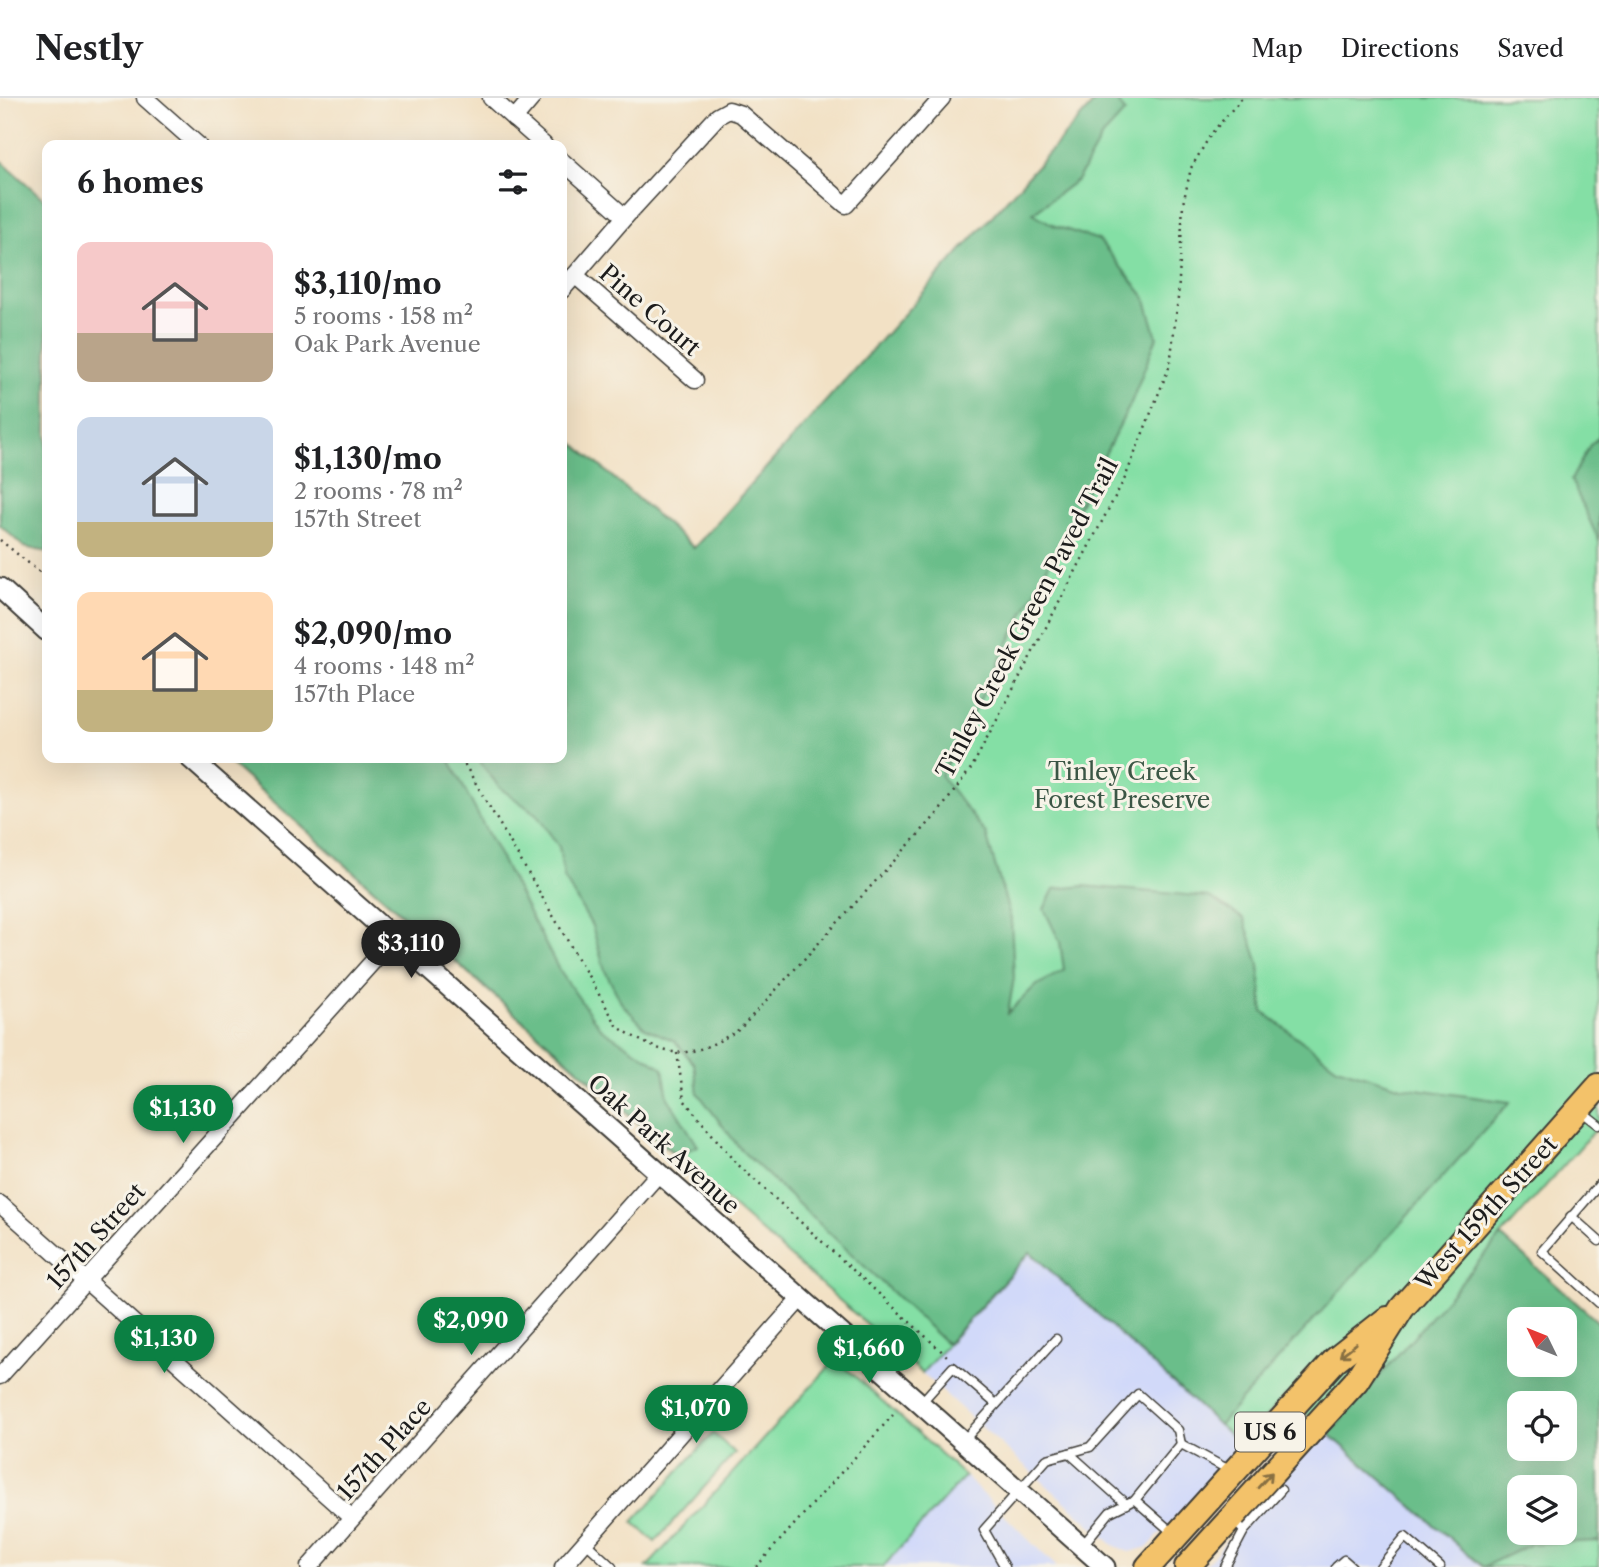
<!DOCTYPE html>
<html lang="en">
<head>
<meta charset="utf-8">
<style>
  :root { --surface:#fff; --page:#f2f2f2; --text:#202124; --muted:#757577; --line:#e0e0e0; --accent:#0b8043 }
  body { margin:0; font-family:"Libre Caslon Text",serif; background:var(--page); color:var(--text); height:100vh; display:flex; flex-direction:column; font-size:26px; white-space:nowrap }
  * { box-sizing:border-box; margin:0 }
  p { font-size:23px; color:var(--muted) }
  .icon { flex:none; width:38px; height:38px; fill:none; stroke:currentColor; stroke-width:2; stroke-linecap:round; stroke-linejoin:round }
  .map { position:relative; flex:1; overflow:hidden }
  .drawer { position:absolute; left:42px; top:42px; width:525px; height:623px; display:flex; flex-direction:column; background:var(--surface); border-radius:14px; box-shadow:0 7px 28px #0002 }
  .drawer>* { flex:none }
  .needle { width:46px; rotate:313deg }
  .fabs { position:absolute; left:1507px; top:1209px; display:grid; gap:14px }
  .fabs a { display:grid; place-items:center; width:70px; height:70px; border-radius:14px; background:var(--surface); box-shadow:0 7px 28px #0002; font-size:35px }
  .price { position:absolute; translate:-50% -60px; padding:0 16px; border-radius:24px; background:var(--accent); color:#fff; font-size:23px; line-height:46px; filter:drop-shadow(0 2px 4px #0008) }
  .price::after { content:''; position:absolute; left:50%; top:42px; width:21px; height:16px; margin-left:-10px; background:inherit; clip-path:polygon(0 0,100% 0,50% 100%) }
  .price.active { background:#222; color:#fff }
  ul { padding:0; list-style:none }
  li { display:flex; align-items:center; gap:21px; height:175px; padding:0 35px }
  li span { display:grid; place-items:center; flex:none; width:196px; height:140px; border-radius:14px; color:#555 }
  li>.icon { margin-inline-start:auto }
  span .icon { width:84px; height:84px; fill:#fffc; stroke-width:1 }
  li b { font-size:30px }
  h2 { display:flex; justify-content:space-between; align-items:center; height:84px; padding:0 35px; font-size:30px }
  header { display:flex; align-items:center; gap:42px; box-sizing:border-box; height:98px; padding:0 35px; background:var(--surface); border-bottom:2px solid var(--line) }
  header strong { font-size:33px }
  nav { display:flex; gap:38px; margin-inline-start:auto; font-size:24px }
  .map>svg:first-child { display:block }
  .built { fill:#d1d9f9 }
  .green { fill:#84dfa5; stroke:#507e60; stroke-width:2; fill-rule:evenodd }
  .forest { fill:#6bbe8a; stroke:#446d53; stroke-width:2; fill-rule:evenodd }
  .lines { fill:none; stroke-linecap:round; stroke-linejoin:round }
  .service-casing { stroke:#3c3a35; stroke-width:11 }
  .minor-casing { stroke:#3c3a35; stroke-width:19 }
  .tertiary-casing { stroke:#3c3a35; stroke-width:23 }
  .primary-casing { stroke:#3c3a35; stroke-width:28 }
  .path { stroke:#3c3a35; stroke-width:2.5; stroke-dasharray:2 5; stroke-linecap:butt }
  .service { stroke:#fff; stroke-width:8 }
  .minor { stroke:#fff; stroke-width:16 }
  .tertiary { stroke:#fff; stroke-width:19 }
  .primary { stroke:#f3c26a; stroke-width:24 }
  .oneway { stroke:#886f43 }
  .labels { text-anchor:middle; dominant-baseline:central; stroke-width:6; stroke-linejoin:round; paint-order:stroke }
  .shield { fill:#f7f3e8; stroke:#5e5c59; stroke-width:2 }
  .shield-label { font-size:23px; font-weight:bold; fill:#1c1c1c }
  .street-label { font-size:24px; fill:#1c1c1c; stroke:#f7f3e8 }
  .park-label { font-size:24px; fill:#3b5645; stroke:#f7f3e8 }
</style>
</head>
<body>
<header>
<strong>Nestly</strong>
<nav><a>Map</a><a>Directions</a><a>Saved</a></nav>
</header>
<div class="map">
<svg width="1599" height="1469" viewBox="0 0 1599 1469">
  <rect width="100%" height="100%" fill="#f7f3e8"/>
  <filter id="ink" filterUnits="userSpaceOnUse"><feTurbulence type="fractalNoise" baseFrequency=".0143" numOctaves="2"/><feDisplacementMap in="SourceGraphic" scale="14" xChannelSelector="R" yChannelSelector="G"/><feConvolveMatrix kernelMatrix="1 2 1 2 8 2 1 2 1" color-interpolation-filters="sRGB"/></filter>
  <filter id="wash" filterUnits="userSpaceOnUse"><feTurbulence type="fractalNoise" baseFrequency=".00686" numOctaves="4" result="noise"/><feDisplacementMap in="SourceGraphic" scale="28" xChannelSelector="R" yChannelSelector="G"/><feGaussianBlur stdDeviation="1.57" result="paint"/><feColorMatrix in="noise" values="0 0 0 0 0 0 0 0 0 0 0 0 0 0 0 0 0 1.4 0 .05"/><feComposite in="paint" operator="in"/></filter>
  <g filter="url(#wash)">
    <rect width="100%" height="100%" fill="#f2e1c5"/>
    <g class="built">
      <path d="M1030 1154 1241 1347 1148 1449 1129 1454 1113 1447 922 1275Z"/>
      <path d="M1323 1331 1483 1469H1204Z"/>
      <path d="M965 1378 1032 1445 1057 1469H883Z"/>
    </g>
    <g class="green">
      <path d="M1098 0H1599V1028L1501 1138 1599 1225V1469H1483L1285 1298 1241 1347 1030 1154 922 1275 224 660H562V335L694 450ZM1519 1222H1564V1267H1519ZM1519 1306H1564V1351H1519ZM1519 1390H1564V1435H1519Z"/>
      <path d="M836 1261 965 1378 883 1469H647Z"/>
      <path d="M713 1335 735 1355 655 1444 633 1424Z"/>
    </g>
    <g class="forest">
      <path d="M1098 0H1115L1125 14 1101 40 1078 81 1033 115 1055 128 1099 142 1145 199 1157 239 1131 305 941 678 986 736 1011 821 1014 880 1008 915 1034 889 1064 872 1060 844 1044 811 1054 791 1084 788 1209 799 1244 821 1259 866 1263 914 1337 969 1402 989 1510 1004 1219 1327 1030 1154 947 1246 741 1052 698 995 694 966 675 943 645 930 622 906 605 873 592 828 564 780 559 749 536 716 500 690 477 660H562V335L694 450Z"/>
      <path d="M0 62 47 104V454L24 449 0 427Z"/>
      <path d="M1599 339V443L1571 382 1590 347Z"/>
      <path d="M224 660H463L450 663 559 872 600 930 663 970 668 1000 698 1048 676 1057Z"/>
      <path d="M1501 1138 1599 1225V1443L1531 1446 1483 1469 1329 1336ZM1519 1222H1564V1267H1519ZM1519 1306H1564V1351H1519ZM1519 1390H1564V1435H1519Z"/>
    </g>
  </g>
  <g filter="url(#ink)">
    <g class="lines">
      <g class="service-casing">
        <g id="service">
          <path d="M1581 1013 1599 1027"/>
          <path d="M1599 1087 1542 1153 1599 1205"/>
          <path d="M1571 1118 1599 1143"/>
          <path d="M920 1306 953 1269 996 1306"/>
          <path d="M964 1342 1056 1241"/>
          <path d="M1069 1355 1090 1349 1138 1296 1178 1332 1181 1346"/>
          <path d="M1244 1433 1281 1392"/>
          <path d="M1173 1435 1135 1402 1181 1346 1231 1373"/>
          <path d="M585 1444 612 1469"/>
          <path d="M1082 1448 1110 1414 1130 1404"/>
          <path d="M1005 1469 984 1432 1047 1361 1069 1355 1126 1406"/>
          <path d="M1225 1469 1244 1433 1234 1422"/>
          <path d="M1336 1469 1344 1462 1352 1469"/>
          <path d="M1380 1469 1405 1439 1440 1469"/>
        </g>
      </g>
      <g class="minor-casing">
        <g id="minor">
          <path d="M145 0 198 47"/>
          <path d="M491 0 544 47"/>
          <path d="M514 21 532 0"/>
          <path d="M562 63 625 119 718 18 729 12 741 16 846 107 942 0"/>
          <path d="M575 177 695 282"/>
          <path d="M562 192 625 119"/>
          <path d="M0 1106 352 1420"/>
          <path d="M0 1278 394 840"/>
          <path d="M309 1469 660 1074"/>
          <path d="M563 1469 801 1200"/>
        </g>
      </g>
      <g class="tertiary-casing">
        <g id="tertiary">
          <path d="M0 490 47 533"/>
          <path d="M190 660 1105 1469"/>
        </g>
      </g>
      <g class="primary-casing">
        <g id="primary">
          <path d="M1148 1469 1335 1262 1387 1221"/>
          <path d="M1187 1469 1356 1283 1402 1210 1599 988"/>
        </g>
      </g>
      <g class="path">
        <path d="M0 442 47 480"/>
        <path d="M461 660 618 929C669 962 688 963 740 931L938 715 972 669 1125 380 1170 267 1178 200 1183 106 1191 70 1211 36 1242 0"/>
        <path d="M677 955 684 1002 734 1063 948 1259"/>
        <path d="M756 1469 893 1317"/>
      </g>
      <use href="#service" class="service"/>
      <use href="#minor" class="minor"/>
      <use href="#tertiary" class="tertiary"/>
      <use href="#primary" class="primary"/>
    </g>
    <defs><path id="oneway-shaft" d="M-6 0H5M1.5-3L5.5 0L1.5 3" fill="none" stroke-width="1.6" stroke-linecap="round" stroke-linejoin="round" transform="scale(1.75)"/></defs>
    <g class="oneway">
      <use href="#oneway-shaft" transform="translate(1348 1252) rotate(142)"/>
      <use href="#oneway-shaft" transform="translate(1265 1382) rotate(-48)"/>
    </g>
  </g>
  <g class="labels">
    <rect class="shield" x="1235" y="1314.5" width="70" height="39" rx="5"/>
    <g class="shield-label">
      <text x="1270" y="1334">US 6</text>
    </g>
    <g class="street-label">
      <text transform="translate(650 212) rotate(41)">Pine Court</text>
      <text transform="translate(1027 520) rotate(-62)">Tinley Creek Green Paved Trail</text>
      <text transform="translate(664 1046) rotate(42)">Oak Park Avenue</text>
      <text transform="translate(1486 1115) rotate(-48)">West 159th Street</text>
      <text transform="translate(96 1138) rotate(-48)">157th Street</text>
      <text transform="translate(384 1351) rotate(-48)">157th Place</text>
    </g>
    <g class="park-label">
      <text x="1122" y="673">Tinley Creek<tspan x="1122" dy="28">Forest Preserve</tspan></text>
    </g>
  </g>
</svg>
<div class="fabs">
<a><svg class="needle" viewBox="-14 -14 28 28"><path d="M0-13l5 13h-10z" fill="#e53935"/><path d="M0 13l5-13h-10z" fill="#757577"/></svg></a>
<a><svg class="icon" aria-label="locate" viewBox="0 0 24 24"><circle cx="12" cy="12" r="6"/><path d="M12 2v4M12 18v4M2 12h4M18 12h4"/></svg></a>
<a><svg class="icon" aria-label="layers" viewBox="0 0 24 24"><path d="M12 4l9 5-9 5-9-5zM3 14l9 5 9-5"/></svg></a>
</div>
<b class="price active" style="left:411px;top:882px">$3,110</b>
<b class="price" style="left:183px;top:1047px">$1,130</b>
<b class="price" style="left:471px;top:1259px">$2,090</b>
<b class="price" style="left:164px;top:1277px">$1,130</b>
<b class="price" style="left:869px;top:1287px">$1,660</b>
<b class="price" style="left:696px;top:1347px">$1,070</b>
<section class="drawer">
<h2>6 homes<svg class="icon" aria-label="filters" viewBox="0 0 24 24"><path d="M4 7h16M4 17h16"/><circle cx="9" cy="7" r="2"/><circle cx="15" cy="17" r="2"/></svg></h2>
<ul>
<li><span style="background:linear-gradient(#f6c9c9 65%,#b9a48a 0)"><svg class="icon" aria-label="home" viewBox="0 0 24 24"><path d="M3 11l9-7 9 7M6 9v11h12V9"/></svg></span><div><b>$3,110/mo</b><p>5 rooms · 158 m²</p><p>Oak Park Avenue</p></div></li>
<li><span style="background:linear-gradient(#c9d6e8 75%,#c2b280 0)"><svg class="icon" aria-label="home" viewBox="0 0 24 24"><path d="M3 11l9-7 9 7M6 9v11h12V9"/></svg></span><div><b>$1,130/mo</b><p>2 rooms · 78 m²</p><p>157th Street</p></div></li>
<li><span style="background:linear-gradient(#ffd9b3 70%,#c2b280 0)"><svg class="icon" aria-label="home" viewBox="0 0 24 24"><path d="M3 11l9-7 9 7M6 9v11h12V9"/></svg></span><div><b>$2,090/mo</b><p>4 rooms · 148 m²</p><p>157th Place</p></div></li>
</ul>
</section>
</div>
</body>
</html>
